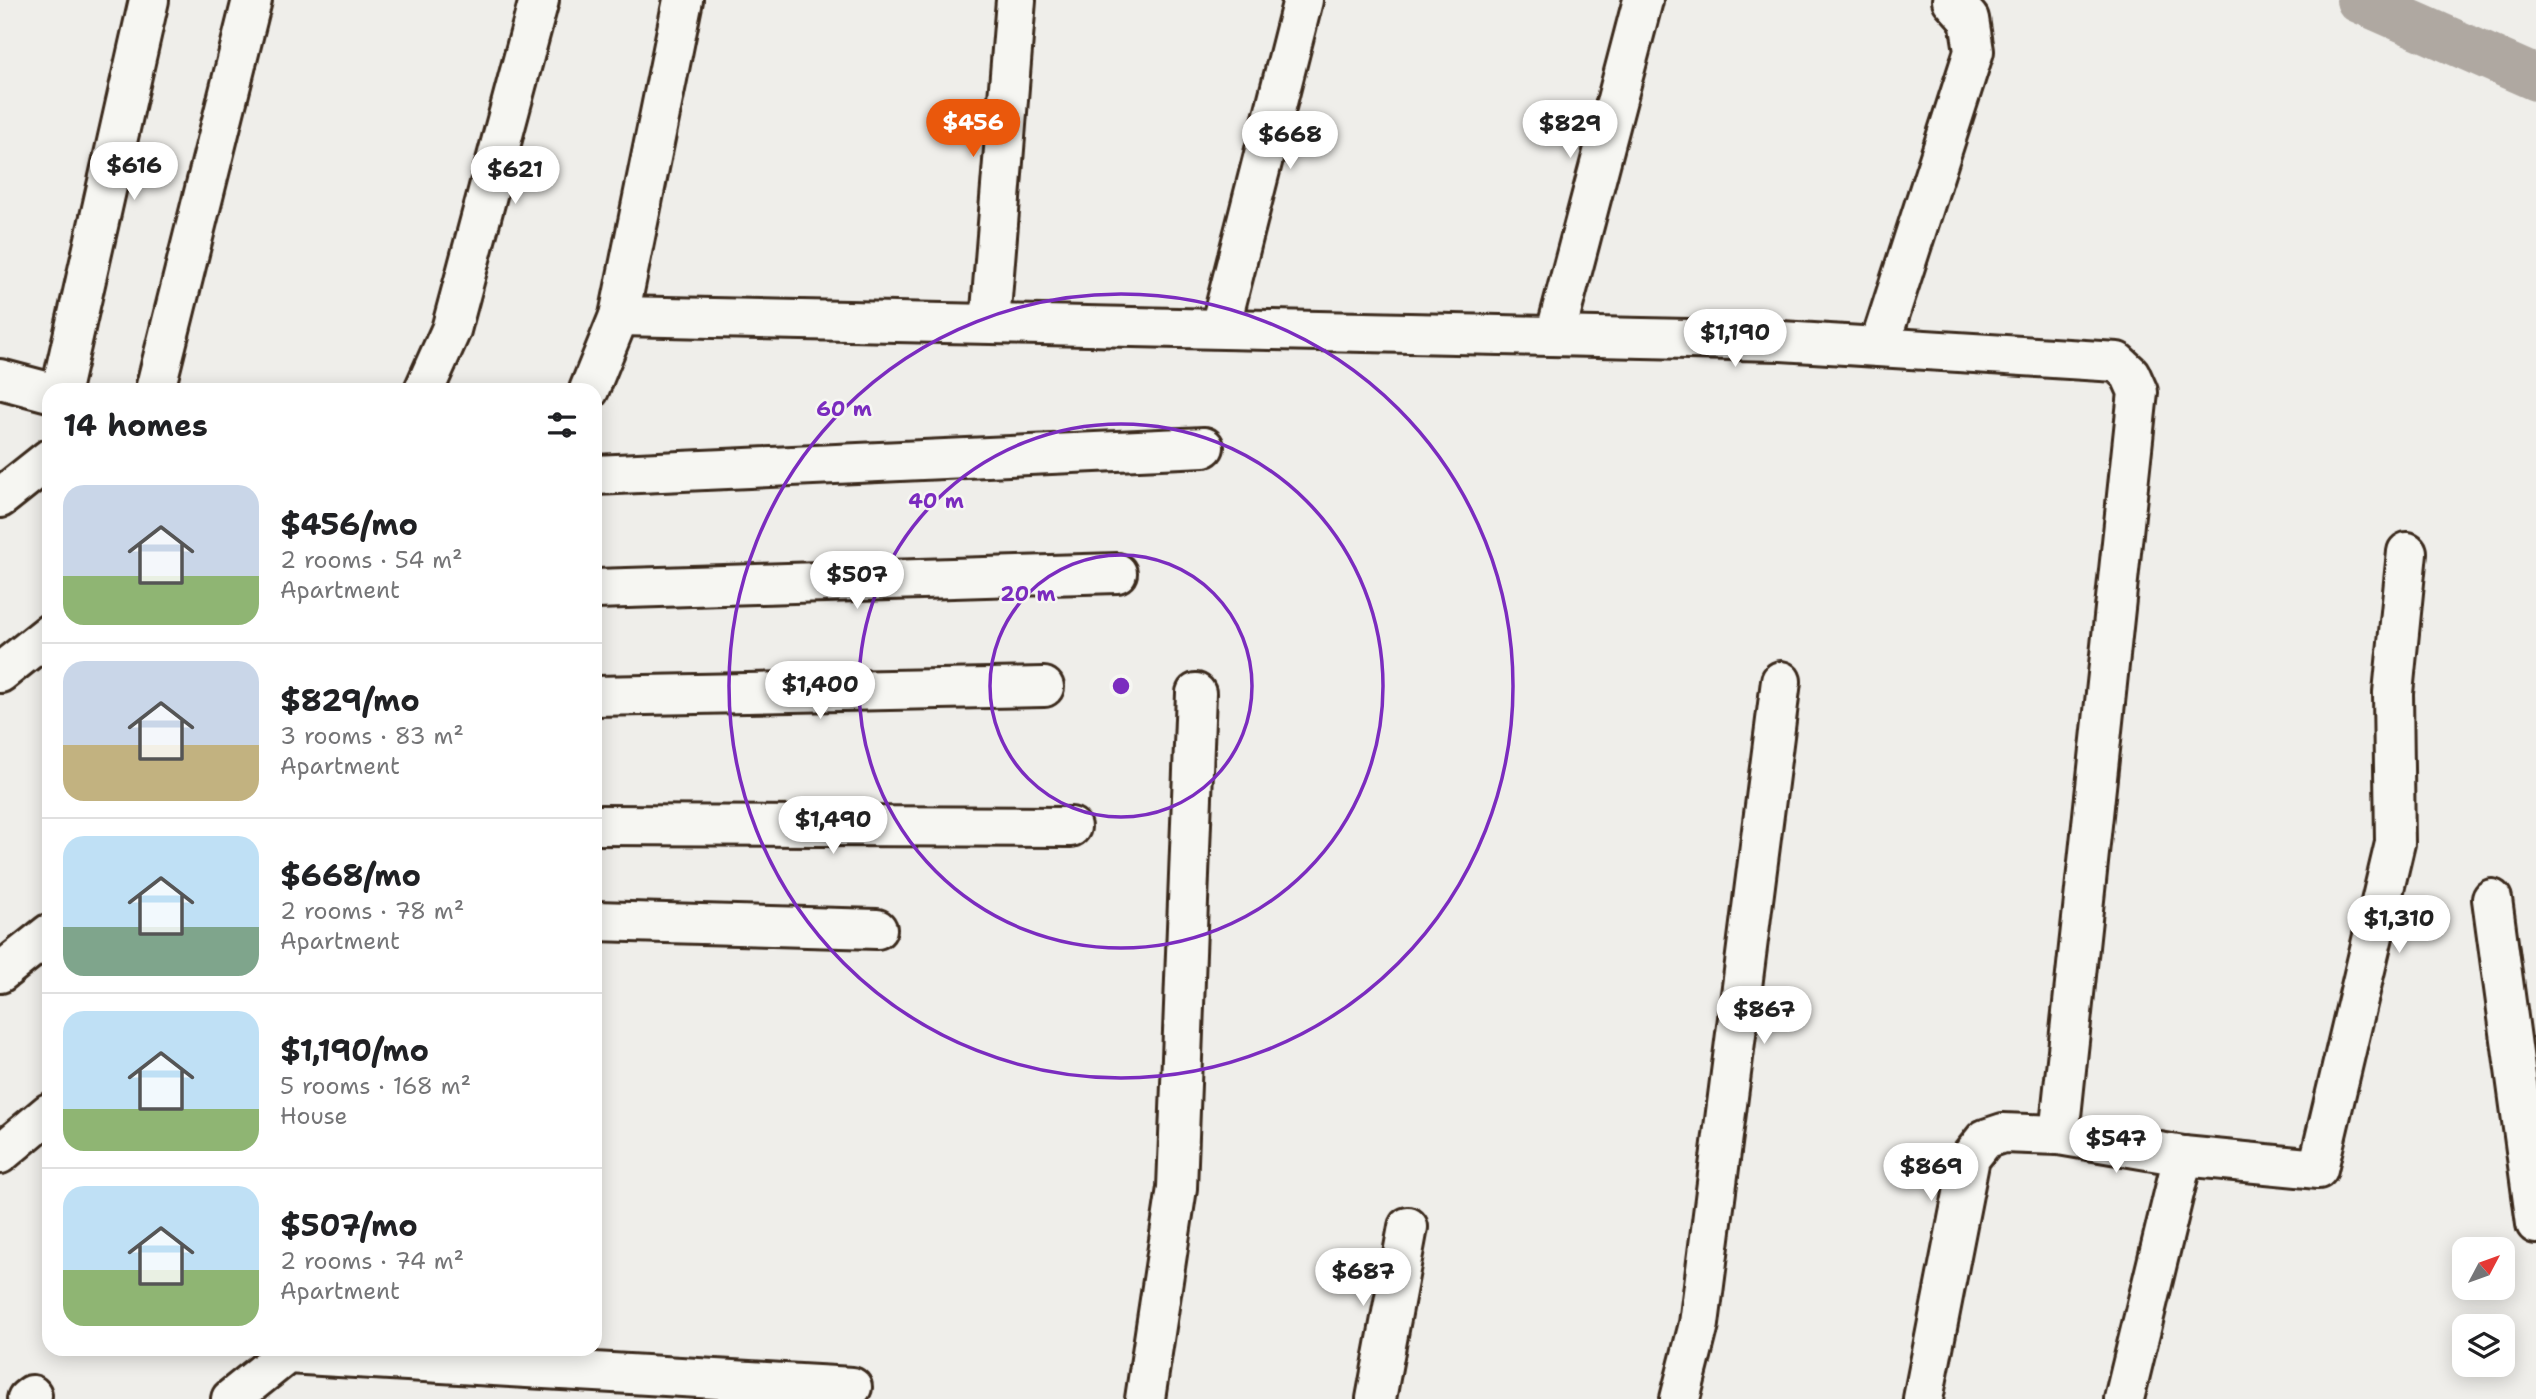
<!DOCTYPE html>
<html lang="en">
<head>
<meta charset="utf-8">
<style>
  :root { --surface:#fff; --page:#f6f6f6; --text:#202124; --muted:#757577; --line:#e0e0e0; --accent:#ea580c }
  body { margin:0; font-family:"Shantell Sans",sans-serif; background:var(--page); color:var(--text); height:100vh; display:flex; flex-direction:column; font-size:26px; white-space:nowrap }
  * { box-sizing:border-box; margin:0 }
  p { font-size:23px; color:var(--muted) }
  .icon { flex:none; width:38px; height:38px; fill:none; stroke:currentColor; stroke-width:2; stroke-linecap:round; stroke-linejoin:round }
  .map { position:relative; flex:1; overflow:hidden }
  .drawer { position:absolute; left:42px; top:383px; width:560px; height:973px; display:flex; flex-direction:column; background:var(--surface); border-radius:21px; box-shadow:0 4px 18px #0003 }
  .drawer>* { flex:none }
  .needle { width:46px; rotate:49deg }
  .buttons { position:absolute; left:2452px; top:1237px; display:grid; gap:14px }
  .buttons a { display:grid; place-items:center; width:63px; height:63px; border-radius:14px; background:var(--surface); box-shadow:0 4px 18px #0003; font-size:35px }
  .price { position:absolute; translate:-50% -60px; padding:0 16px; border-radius:24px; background:#fff; color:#222; font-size:23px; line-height:46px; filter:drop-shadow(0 2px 4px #0008) }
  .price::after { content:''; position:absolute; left:50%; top:42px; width:21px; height:16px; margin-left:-10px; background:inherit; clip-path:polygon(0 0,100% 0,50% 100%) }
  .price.on { background:var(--accent); color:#fff }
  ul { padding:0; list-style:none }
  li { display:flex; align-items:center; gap:21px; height:175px; padding:0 21px }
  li+li { border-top:2px solid var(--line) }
  li span { display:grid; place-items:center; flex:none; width:196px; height:140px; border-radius:21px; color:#555 }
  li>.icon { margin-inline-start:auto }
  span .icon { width:84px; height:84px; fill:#fffc; stroke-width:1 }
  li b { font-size:30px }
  h2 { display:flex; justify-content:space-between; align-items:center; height:84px; padding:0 21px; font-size:30px }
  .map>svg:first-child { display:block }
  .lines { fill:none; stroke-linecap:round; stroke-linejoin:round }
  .canal { stroke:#afa8a1; stroke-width:46 }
  .minor-casing { stroke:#3b2a1e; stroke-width:44 }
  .minor { stroke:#f6f6f2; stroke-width:38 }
  .ring { fill:none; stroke:#7b2cbf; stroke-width:3.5 }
  .centre { fill:#7b2cbf; stroke:#f6f6f2; stroke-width:3.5 }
  .ring-label { font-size:21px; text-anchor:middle; font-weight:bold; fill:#7b2cbf; stroke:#f6f6f2; stroke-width:5; stroke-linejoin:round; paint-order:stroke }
</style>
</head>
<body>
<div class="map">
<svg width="2536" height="1399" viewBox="0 0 2536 1399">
  <rect width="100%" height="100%" fill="#efeeea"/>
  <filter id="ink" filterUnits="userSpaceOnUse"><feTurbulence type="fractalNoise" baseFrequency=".0143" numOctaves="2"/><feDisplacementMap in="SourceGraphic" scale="14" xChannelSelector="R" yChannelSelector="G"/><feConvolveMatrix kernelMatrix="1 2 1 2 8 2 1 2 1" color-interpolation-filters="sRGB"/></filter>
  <g filter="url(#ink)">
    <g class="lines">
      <path class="canal" d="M2359 0 2536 78"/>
      <g class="minor-casing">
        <g id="minor">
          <path d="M619 316 1781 341 2117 362 2130 374 2138 392 2059 1135"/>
          <path d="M990 323 1016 0"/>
          <path d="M1220 328 1303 0"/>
          <path d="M1555 336 1643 0"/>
          <path d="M1879 347 1974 51 1969 19 1952 0"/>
          <path d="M0 379 49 392"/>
          <path d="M61 390 149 0"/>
          <path d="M155 390 252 0"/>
          <path d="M424 390 451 330 539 0"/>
          <path d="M589 390 619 316 683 0"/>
          <path d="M595 475 1204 447"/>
          <path d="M0 498 49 459"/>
          <path d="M595 589 1117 573"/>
          <path d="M0 673 49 634"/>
          <path d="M595 696 1044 687"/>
          <path d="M595 825 1071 827"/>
          <path d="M2492 899 2536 1224"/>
          <path d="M595 921 877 929"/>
          <path d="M0 973 49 934"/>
          <path d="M0 1154 49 1113"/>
          <path d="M27 1399 32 1395"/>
          <path d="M231 1399 287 1354 852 1387"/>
          <path d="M1145 1399 1177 1188 1196 693"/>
          <path d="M1376 1399 1408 1227"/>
          <path d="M1680 1399 1699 1324 1781 681"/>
          <path d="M1923 1399 1970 1158 1985 1139 2003 1133 2059 1135 2183 1156 2318 1169 2395 843 2393 693 2407 552"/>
          <path d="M2124 1399 2183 1156"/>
        </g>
      </g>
      <use href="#minor" class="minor"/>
    </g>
  </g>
  <g class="ring">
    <circle cx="1121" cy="686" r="131"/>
    <circle cx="1121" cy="686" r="262"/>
    <circle cx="1121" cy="686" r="392"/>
  </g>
  <circle cx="1121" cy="686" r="10" class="centre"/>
  <g class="ring-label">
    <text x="844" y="416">60 m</text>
    <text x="936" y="508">40 m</text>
    <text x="1028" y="601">20 m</text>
  </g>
</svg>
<div class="buttons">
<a><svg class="needle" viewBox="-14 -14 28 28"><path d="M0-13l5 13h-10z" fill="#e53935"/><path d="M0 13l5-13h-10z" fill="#757577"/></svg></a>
<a><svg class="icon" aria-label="layers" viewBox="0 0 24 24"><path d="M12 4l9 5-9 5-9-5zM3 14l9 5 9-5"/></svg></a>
</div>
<b class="price on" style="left:973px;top:159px">$456</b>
<b class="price" style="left:1570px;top:160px">$829</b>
<b class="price" style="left:1290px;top:171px">$668</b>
<b class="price" style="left:134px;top:202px">$616</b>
<b class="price" style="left:515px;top:206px">$621</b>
<b class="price" style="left:1735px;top:369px">$1,190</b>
<b class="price" style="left:857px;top:611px">$507</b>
<b class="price" style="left:820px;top:721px">$1,400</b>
<b class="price" style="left:833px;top:856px">$1,490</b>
<b class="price" style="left:2399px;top:955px">$1,310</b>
<b class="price" style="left:1764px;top:1046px">$867</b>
<b class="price" style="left:2116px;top:1175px">$547</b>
<b class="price" style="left:1931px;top:1203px">$869</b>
<b class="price" style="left:1363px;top:1308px">$687</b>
<section class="drawer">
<h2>14 homes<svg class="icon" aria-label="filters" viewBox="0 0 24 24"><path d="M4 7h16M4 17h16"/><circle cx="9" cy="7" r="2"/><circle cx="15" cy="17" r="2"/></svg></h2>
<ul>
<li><span style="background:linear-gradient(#c9d6e8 65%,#8fb573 0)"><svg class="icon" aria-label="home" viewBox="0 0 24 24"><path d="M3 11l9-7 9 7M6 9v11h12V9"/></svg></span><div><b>$456/mo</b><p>2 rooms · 54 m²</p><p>Apartment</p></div></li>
<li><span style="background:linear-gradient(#c9d6e8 60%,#c2b280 0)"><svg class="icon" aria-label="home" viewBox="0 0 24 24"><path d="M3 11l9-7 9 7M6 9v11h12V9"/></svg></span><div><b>$829/mo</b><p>3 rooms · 83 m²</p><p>Apartment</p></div></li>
<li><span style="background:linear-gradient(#bfe0f5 65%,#7fa58c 0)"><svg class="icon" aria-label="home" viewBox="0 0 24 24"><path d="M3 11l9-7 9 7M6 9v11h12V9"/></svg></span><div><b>$668/mo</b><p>2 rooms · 78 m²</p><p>Apartment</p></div></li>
<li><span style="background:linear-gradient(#bfe0f5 70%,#8fb573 0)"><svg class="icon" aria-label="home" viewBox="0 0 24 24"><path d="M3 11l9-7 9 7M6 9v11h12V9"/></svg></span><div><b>$1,190/mo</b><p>5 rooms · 168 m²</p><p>House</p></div></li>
<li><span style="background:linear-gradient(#bfe0f5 60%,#8fb573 0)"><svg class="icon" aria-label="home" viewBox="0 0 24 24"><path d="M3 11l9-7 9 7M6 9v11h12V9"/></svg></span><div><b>$507/mo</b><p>2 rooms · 74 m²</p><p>Apartment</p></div></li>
</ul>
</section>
</div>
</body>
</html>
